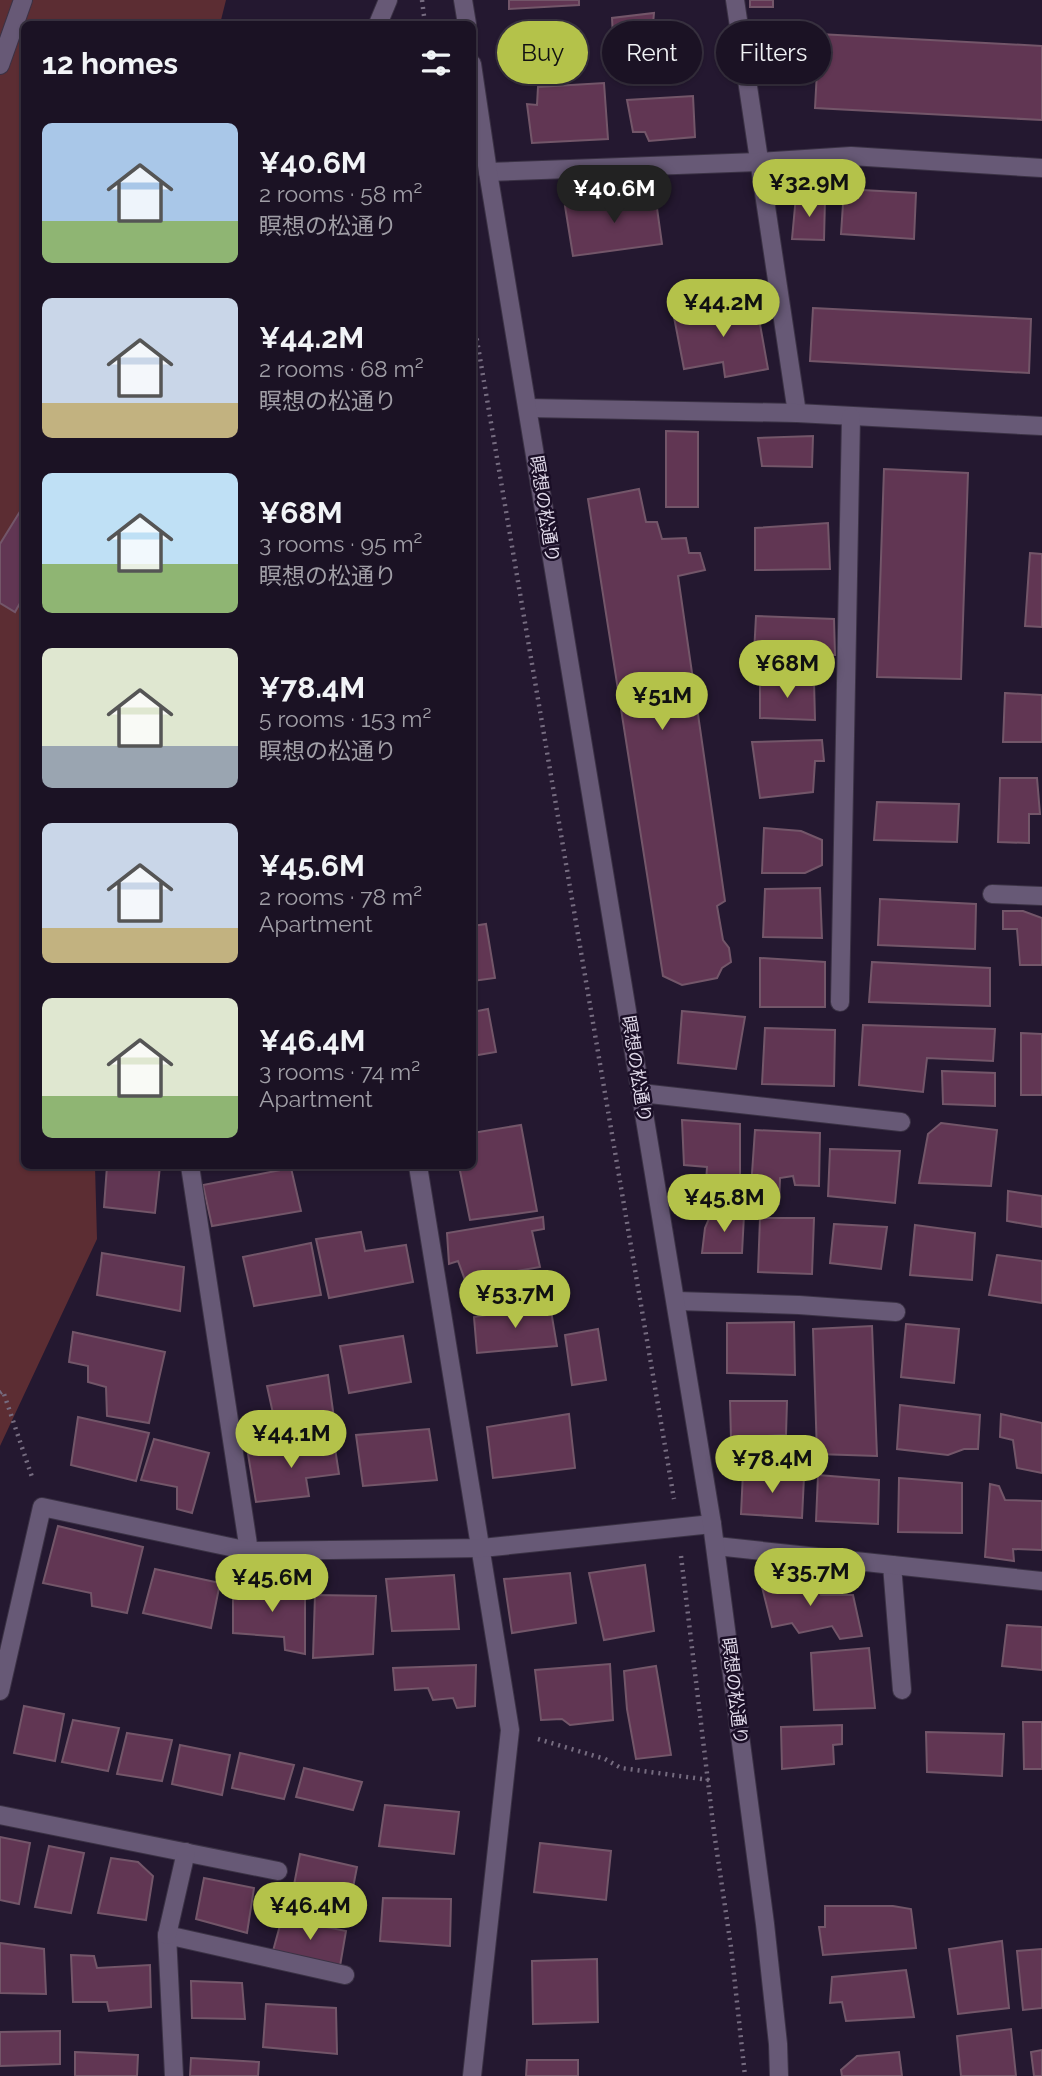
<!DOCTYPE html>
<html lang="en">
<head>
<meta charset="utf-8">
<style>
  :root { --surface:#1b1224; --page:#241b2c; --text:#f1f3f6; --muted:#a09ea6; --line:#393241; --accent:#b4c24a }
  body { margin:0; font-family:Raleway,"Noto Sans JP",sans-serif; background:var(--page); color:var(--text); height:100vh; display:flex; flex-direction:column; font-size:26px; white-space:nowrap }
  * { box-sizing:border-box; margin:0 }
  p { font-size:23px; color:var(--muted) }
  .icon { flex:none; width:38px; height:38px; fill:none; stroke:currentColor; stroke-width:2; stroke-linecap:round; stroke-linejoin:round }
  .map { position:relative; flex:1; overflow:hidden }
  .side { position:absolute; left:21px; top:21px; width:455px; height:1148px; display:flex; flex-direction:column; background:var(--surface); border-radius:10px; box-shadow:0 2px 5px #0004,0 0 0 2px var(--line) }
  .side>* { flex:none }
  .banner { position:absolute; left:497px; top:21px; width:439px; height:63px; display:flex; gap:14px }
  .price { position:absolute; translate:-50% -60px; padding:0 16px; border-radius:24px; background:var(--accent); color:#111; font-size:23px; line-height:46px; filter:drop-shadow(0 2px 4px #0008) }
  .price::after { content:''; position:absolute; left:50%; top:42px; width:21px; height:16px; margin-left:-10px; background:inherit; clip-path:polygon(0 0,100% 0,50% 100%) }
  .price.selected { background:#222; color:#fff }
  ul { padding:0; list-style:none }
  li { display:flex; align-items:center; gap:21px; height:175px; padding:0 21px }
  li span { display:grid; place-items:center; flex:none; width:196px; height:140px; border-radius:10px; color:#555 }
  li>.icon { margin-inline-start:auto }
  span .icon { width:84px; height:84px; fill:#fffc; stroke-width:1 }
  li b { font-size:30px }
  h2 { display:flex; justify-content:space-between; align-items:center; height:84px; padding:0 21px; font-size:30px }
  .chip { padding:0 24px; border-radius:32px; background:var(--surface); box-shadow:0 2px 5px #0004,0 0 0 2px var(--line); font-size:24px; line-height:63px }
  .chip.selected { background:var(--accent); color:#111 }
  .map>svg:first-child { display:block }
  .green { fill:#5c2d33 }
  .building { fill:#613653; stroke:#735669; stroke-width:2 }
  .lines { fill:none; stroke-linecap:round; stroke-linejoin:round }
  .service-casing { stroke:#3b3245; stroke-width:20 }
  .pedestrian-casing { stroke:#3b3245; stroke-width:20 }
  .minor-casing { stroke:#3b3245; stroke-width:20 }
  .tertiary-casing { stroke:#3b3245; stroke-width:20 }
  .path { stroke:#766c80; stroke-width:4.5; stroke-dasharray:2 5; stroke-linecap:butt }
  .service { stroke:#675976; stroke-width:18 }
  .pedestrian { stroke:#675976; stroke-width:18 }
  .minor { stroke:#675976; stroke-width:18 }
  .tertiary { stroke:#675976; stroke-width:18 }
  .labels { text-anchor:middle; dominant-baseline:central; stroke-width:5; stroke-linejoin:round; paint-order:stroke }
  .street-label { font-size:18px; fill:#ded7e7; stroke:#1a0e26 }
</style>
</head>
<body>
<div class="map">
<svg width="1042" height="2076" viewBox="0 0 1042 2076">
  <rect width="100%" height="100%" fill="#241830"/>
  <path class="green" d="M0 0H226L220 24H24V1166H95L97 1239 0 1446Z"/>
  <g class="building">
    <path d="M509 0H579V5L509 9Z"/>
    <rect x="750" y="0" width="23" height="7"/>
    <path d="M654 13 653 24 672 25 674 68 645 73V56H614L612 18Z"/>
    <path d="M819 34 1042 46V120L815 108Z"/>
    <path d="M604 83 608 139 532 143 527 104 537 105 538 87Z"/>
    <path d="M693 96 695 137 649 141 645 132H633L627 100Z"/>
    <path d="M844 189 916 193 914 239 841 234Z"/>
    <path d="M655 194 662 244 573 256 565 206Z"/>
    <path d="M796 196 825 198 824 240 792 239Z"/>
    <path d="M756 302 768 369 725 377 723 362 684 369 674 317Z"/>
    <path d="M813 308 1031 319 1029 373 810 361Z"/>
    <path d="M666 431 698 432V507H666Z"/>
    <path d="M813 436 812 467 762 466 758 438Z"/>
    <path d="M884 469 968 473 961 679 877 677Z"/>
    <path d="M639 489 646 522H657L662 539 686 538 689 553H700L705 570 678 576 725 901 717 906 723 940 729 948 731 962 722 968 717 978 682 985 663 976 588 499Z"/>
    <path d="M24 505V596L15 612 0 603V544Z"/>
    <path d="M828 523 830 569 755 570V528Z"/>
    <path d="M1030 553 1042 554V627L1025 626Z"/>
    <path d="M756 616 834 619 835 655 754 654Z"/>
    <path d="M760 679 814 681 815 720 760 718Z"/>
    <path d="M1005 693 1042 695V742H1003Z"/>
    <path d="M822 740 824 761H815L813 792 760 798 752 742Z"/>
    <path d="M1000 778H1037L1040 814H1029V843L998 842Z"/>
    <path d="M877 802 959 804 957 842 874 840Z"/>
    <path d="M764 828 801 831 822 840V865L805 873H762Z"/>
    <path d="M820 888 822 938 763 937 765 889Z"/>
    <path d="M880 899 976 904 975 949 878 945Z"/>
    <path d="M1003 911H1023L1042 918V965H1020L1017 929H1003Z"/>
    <path d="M486 924 495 978 472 981V926Z"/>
    <path d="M760 958 825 962V1007H760Z"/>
    <path d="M872 962 990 968V1006L869 1002Z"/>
    <path d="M488 1009 496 1052 472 1056V1012Z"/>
    <path d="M682 1011 745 1017 736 1069 678 1063Z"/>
    <path d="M863 1025 995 1029 993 1061 927 1058 923 1092 859 1085Z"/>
    <path d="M765 1028 835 1030 834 1086 762 1084Z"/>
    <path d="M1021 1033 1042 1034V1095H1021Z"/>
    <path d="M942 1071 995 1073V1106L943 1104Z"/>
    <path d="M682 1120 740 1124V1184L706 1183 707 1167 684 1165Z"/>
    <path d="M941 1123 997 1130 991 1186 919 1183 928 1134Z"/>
    <path d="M521 1125 537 1211 470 1220 459 1166H472V1133Z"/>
    <path d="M755 1130 820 1133 819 1186 795 1185 793 1176 780 1178 779 1204 750 1202Z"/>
    <path d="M830 1149 900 1151 895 1203 828 1196Z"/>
    <path d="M107 1166H160L155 1213 104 1207Z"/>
    <path d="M291 1168 301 1211 212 1226 203 1185Z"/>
    <path d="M1008 1191 1042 1196V1227L1007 1221Z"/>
    <path d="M711 1214 744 1215 742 1253H702L705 1228Z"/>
    <path d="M543 1217 544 1229 532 1231 540 1267 465 1280 458 1261 449 1264 447 1233Z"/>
    <path d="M760 1218H814L812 1274 758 1272Z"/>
    <path d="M834 1224 887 1227 881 1269 830 1263Z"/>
    <path d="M915 1225 975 1233 972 1280 910 1275Z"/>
    <path d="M361 1232 365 1251 406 1245 413 1282 329 1298 316 1239Z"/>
    <path d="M311 1243 321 1295 254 1306 243 1257Z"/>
    <path d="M102 1253 184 1267 180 1311 97 1295Z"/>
    <path d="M997 1255 1042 1261V1303L989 1295Z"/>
    <path d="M550 1305 557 1346 477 1353 474 1317Z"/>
    <path d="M794 1322 795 1375 727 1373V1323Z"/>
    <path d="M906 1324 959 1329 954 1383 901 1377Z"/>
    <path d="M872 1326 877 1456 817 1454 813 1329Z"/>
    <path d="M598 1329 606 1380 572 1385 565 1335Z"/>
    <path d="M73 1332 165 1352 149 1423 107 1416 106 1387 88 1382V1366L69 1362Z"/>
    <path d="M403 1336 411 1382 349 1393 340 1346Z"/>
    <path d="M328 1375 334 1418 276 1427 267 1386Z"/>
    <path d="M730 1401H787L786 1435 731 1438Z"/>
    <path d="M900 1405 980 1415 978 1449H964L948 1455 897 1449Z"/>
    <path d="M569 1414 575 1468 493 1478 487 1427Z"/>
    <path d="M1001 1414 1042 1423V1473L1017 1468 1013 1440 1000 1437Z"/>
    <path d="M78 1417 149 1433 136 1481 71 1465Z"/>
    <path d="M429 1429 437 1480 363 1486 356 1435Z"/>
    <path d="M154 1439 209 1453 192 1513 177 1509V1487L141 1480Z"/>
    <path d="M334 1442 339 1474 306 1478 309 1496 256 1502 248 1454Z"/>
    <path d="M743 1472 804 1477 802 1518 741 1514Z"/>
    <path d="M818 1475 879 1480 878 1524 816 1521Z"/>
    <path d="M899 1478 962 1483V1533L898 1532Z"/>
    <path d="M990 1484 999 1486 1005 1500 1042 1501V1550L1013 1549 1014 1561 985 1557Z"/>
    <path d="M58 1526 143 1547 127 1613 92 1606 91 1593 43 1583Z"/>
    <path d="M645 1565 654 1631 604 1640 589 1573Z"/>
    <path d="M155 1569 220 1583 211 1628 143 1613Z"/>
    <path d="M570 1573 576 1623 512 1633 504 1579Z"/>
    <path d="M454 1575 459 1629 392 1631 386 1579Z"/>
    <path d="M788 1575 792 1583H816L821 1595H853L862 1636 840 1639 832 1626 799 1633 792 1623 772 1627 760 1579Z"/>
    <path d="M233 1587H305V1654L285 1650 284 1637 233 1633Z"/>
    <path d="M315 1595 376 1596 373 1654 313 1658Z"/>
    <path d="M1007 1625 1042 1627V1670L1002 1666Z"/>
    <path d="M869 1648 875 1708 814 1710 811 1653Z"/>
    <path d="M610 1664 613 1720 570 1725 562 1719 541 1720 535 1670Z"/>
    <path d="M476 1665 475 1706 457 1708 453 1698 433 1700 428 1688 395 1690 393 1668Z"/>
    <path d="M656 1666 671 1755 636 1759 627 1709 624 1671Z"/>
    <path d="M24 1706 64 1714 55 1761 14 1753Z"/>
    <path d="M73 1720 119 1728 108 1771 62 1762Z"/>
    <path d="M1023 1722H1042V1769H1024Z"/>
    <path d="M842 1725V1744L833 1745 834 1764 782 1769 781 1727Z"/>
    <path d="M926 1732 1004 1734 1002 1776 927 1772Z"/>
    <path d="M127 1733 172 1740 162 1781 117 1774Z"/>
    <path d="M180 1745 230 1755 222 1795 172 1784Z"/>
    <path d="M240 1753 294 1765 284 1799 232 1788Z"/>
    <path d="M304 1768 362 1782 353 1810 296 1797Z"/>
    <path d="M385 1805 459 1812 454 1854 379 1846Z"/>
    <path d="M0 1837 30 1843 19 1904 0 1900Z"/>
    <path d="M540 1843 611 1851 606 1900 534 1892Z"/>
    <path d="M49 1846 84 1853 71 1913 35 1907Z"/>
    <path d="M300 1854 357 1867 350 1903 293 1890Z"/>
    <path d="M111 1858 138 1862 153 1876 146 1920 98 1913Z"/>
    <path d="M204 1878 254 1888 247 1933 196 1919Z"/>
    <path d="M383 1898 451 1899 450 1946 380 1941Z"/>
    <path d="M825 1906H893L911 1909 916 1948 823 1955 819 1927H825Z"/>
    <path d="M282 1918 346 1931 340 1966 273 1951Z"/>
    <path d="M1002 1941 1009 2008 958 2014 949 1949Z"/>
    <path d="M0 1943 44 1949 46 1994 0 1993Z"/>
    <path d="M1042 1949V2008L1023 2010 1017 1951Z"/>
    <path d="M71 1955 94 1956 97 1968 150 1965 151 2007 109 2011 107 2002H73Z"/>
    <path d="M597 1959 598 2022 533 2024 532 1961Z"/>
    <path d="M906 1970 914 2017 846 2021 842 2002 830 2003 832 1977Z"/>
    <path d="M191 1981 242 1983 245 2019 192 2018Z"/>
    <path d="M266 2004 336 2008 337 2054 263 2047Z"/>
    <path d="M1011 2029 1016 2076H961L957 2036Z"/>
    <path d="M60 2031V2064L0 2066V2032Z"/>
    <path d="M1042 2050V2076H1034L1031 2052Z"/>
    <path d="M75 2052 138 2055 137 2076H75Z"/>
    <path d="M899 2052 902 2076H842L841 2070 857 2056Z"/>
    <path d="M191 2058 259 2062 258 2076H190Z"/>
    <path d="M527 2060H578V2076H526Z"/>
  </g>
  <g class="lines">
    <g class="service-casing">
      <g id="service">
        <path d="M641 1093 901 1122"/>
        <path d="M190 1166 249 1551"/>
        <path d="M677 1301 799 1305 896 1312"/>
        <path d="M892 1565 902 1690"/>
        <path d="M174 2076 167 1935 345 1975"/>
      </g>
    </g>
    <g class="pedestrian-casing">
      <path id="pedestrian" d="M0 65 23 0"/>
    </g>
    <g class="minor-casing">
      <g id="minor">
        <path d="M735 0 797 413"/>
        <path d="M378 24 388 0"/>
        <path d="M488 172 758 162 851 156 1042 168"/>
        <path d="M528 408 797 413 1042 426"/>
        <path d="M992 894 1042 896"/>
        <path d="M840 1002 851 417"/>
        <path d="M418 1166 510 1730 472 2076"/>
        <path d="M716 1546 1042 1581"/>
        <path d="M0 1691 42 1507 249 1551 482 1548 712 1524"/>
        <path d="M0 1815 278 1871"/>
        <path d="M167 1935 186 1852"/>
      </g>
    </g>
    <g class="tertiary-casing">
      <g id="tertiary">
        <path d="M463 0 467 24"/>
        <path d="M472 64 488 172 712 1524 765 1924 778 2044 779 2076"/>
      </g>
    </g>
    <g class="path">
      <path d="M422 0 425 24"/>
      <path d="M472 311 674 1499"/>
      <path d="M0 1393 3 1391 33 1480"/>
      <path d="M681 1556 714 1832 731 1947 745 2076"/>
      <path d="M538 1739 605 1759 621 1768 709 1780"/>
    </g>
    <use href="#service" class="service"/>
    <use href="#pedestrian" class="pedestrian"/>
    <use href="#minor" class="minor"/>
    <use href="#tertiary" class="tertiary"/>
  </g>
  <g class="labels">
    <g class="street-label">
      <text transform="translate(545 509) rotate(81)">瞑想の松通り</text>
      <text transform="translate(637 1069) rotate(81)">瞑想の松通り</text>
      <text transform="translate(735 1691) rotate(83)">瞑想の松通り</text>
    </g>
  </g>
</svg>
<b class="price" style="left:809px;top:219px">¥32.9M</b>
<b class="price selected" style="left:614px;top:225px">¥40.6M</b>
<b class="price" style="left:723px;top:339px">¥44.2M</b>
<b class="price" style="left:787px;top:700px">¥68M</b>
<b class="price" style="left:662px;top:732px">¥51M</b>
<b class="price" style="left:724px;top:1234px">¥45.8M</b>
<b class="price" style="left:515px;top:1330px">¥53.7M</b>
<b class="price" style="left:291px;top:1470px">¥44.1M</b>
<b class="price" style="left:772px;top:1495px">¥78.4M</b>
<b class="price" style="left:810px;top:1608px">¥35.7M</b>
<b class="price" style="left:272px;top:1614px">¥45.6M</b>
<b class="price" style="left:310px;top:1942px">¥46.4M</b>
<div class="banner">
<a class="chip selected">Buy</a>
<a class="chip">Rent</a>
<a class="chip">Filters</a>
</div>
<section class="side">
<h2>12 homes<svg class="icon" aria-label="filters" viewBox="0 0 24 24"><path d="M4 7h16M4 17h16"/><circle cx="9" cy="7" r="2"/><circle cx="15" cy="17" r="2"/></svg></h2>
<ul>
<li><span style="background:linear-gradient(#a9c7e8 70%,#8fb573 0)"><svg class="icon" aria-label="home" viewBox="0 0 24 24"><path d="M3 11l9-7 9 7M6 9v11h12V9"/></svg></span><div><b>¥40.6M</b><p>2 rooms · 58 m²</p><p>瞑想の松通り</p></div></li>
<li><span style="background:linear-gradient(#c9d6e8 75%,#c2b280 0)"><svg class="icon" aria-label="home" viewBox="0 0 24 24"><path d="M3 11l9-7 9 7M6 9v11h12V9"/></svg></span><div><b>¥44.2M</b><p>2 rooms · 68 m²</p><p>瞑想の松通り</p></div></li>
<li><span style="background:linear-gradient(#bfe0f5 65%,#8fb573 0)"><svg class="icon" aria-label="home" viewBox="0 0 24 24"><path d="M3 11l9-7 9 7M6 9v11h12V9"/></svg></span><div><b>¥68M</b><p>3 rooms · 95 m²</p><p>瞑想の松通り</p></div></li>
<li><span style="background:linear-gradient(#dfe7d0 70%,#9aa5b1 0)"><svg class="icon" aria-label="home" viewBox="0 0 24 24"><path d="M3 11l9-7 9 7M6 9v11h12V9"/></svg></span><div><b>¥78.4M</b><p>5 rooms · 153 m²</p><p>瞑想の松通り</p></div></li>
<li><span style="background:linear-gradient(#c9d6e8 75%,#c2b280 0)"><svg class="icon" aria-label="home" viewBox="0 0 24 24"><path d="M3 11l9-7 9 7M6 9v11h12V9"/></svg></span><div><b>¥45.6M</b><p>2 rooms · 78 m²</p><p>Apartment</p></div></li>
<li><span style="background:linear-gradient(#dfe7d0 70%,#8fb573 0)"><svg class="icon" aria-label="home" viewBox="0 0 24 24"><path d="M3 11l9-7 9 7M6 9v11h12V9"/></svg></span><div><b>¥46.4M</b><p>3 rooms · 74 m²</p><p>Apartment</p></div></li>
</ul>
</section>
</div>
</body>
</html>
